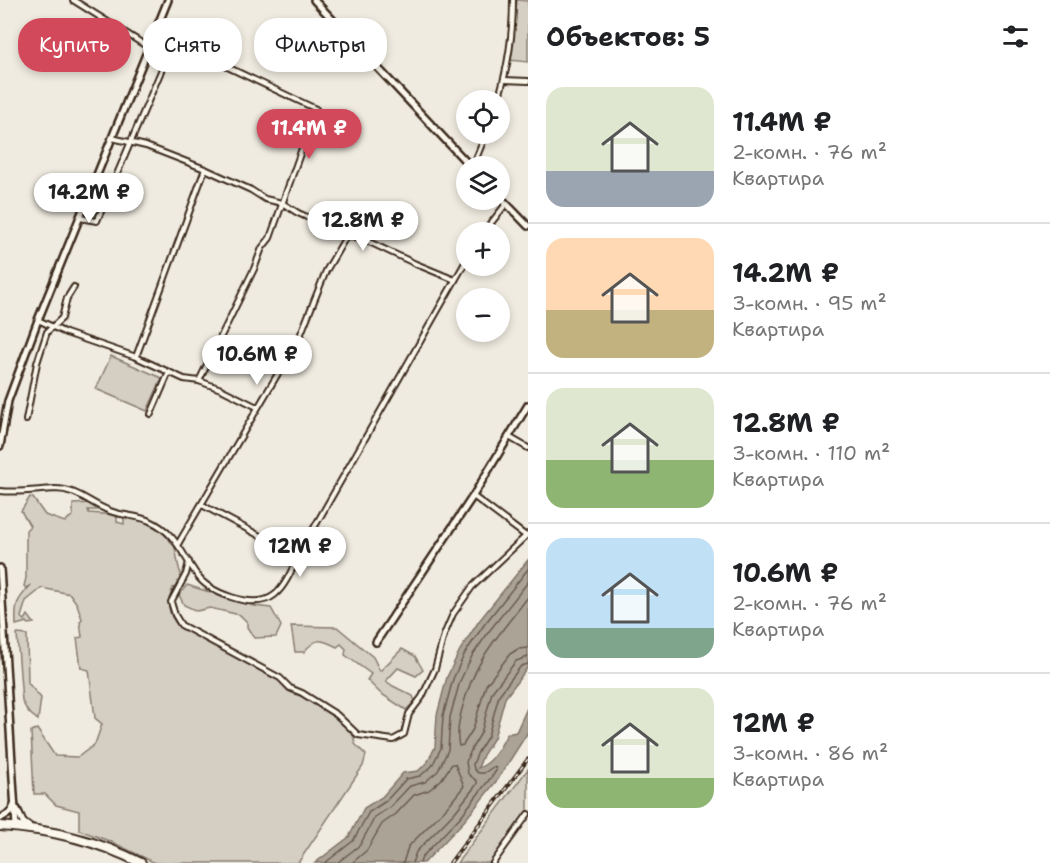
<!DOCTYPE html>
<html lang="ru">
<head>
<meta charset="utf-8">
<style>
  :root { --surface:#fff; --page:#f6f6f6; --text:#202124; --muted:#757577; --line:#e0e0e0; --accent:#d1495b }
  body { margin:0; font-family:"Shantell Sans",sans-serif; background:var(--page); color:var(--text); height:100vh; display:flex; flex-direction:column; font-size:22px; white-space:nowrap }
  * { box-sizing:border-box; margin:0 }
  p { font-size:20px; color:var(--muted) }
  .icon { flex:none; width:33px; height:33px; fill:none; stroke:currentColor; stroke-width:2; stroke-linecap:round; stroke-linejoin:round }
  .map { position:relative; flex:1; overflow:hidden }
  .side { display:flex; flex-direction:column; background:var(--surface); width:522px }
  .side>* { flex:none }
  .top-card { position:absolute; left:18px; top:18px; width:420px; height:54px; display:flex; gap:12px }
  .fabs { position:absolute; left:456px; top:90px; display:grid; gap:12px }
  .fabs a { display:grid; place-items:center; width:54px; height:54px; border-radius:50%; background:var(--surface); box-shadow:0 3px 9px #0003; font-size:30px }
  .price { position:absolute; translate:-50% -51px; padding:0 14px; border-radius:21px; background:#fff; color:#222; font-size:20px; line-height:39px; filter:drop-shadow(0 2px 3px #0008) }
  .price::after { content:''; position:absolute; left:50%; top:36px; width:18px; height:14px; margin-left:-9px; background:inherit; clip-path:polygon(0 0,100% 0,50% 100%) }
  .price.on { background:var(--accent); color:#fff }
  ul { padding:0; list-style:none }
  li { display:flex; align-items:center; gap:18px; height:150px; padding:0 18px }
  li+li { border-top:2px solid var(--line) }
  li span { display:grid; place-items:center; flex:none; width:168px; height:120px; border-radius:18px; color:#555 }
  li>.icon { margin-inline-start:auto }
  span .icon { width:72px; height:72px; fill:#fffc; stroke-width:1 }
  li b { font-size:26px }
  h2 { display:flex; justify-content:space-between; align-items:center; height:72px; padding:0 18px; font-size:26px }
  .tag { padding:0 21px; border-radius:24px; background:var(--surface); box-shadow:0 3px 9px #0003; font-size:21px; line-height:54px }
  .tag.on { background:var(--accent); color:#fff }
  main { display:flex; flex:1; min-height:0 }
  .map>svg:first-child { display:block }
  .green { fill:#d5cec3; stroke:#887c70; stroke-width:1.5 }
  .water { fill:#aca397; stroke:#7f7367; stroke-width:1.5 }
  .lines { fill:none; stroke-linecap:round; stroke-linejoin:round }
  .shore { stroke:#685a4e; stroke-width:1.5 }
  .street-casing { stroke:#3b2a1e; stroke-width:8 }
  .secondary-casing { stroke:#3b2a1e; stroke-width:10 }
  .highway-casing { stroke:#3b2a1e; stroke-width:12 }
  .street { stroke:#fbf7ec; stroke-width:4 }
  .secondary { stroke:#fbf7ec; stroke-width:5 }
  .highway { stroke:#fbf7ec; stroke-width:8 }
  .rail-casing { stroke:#3b2a1e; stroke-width:4 }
  .rail { stroke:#fbf7ec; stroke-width:1.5; stroke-dasharray:4.5; stroke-linecap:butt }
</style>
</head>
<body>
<main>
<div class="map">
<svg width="528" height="863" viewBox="0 0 528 863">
  <rect width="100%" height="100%" fill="#f0ebe0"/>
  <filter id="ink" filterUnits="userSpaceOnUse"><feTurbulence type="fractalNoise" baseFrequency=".0167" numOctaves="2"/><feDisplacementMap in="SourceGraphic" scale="12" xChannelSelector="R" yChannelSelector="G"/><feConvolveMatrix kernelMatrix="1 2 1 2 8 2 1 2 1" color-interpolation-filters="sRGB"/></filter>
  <g filter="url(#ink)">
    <g class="green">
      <path d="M517 0 528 1V62L510 60Z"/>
      <path d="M111 356 162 378 147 411 96 389Z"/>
      <path d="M30 497 33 498 45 515 65 522 73 515V504L92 503 100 508 98 510H88L89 513 117 515V522L124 524V517C142 520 169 529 175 548 178 558 177 567 182 576L176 590 173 588C167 603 167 614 179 627L278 680 288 691 303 697 334 717 353 734 355 744 366 755 363 766 298 863H155L112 842 79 830V811L56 805 45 794H34L31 731 37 729 55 756 78 757 95 744 102 724 95 718 89 670 81 668 77 638 82 637 80 622 82 619 77 604 70 594 42 588 26 601 21 617 25 620 28 615 34 623 28 624 27 622 16 625C15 604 16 601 31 585L26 588 24 586 26 578V530L30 526 21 511Z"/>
      <path d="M187 585 254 606 271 608 281 626 276 637 254 638 247 627V622L240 615 210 608 197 611 184 605 179 595Z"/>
      <path d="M291 626 337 627 373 657 380 671 402 649 415 656 423 670 416 676 398 668 386 681 393 686 413 696 415 701 406 710 380 693 367 680 371 674 345 655 346 649 341 644 337 647C321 639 316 637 304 652H295Z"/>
      <path d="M17 634 27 635 28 683 41 698 38 720 28 712 22 701Z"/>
      <path d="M528 769V814L493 863H457Z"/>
    </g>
    <path class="water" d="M528 560V667L505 698 494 738 483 755 478 768C493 763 500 747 507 734L516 732 528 706V732L498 779 465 820 424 863H315L349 837 364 808 382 797 403 773 418 771 427 763 435 747 437 715 447 677 460 650 479 621Z"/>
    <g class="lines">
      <g class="shore">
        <path d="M528 597C497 638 476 657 462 709 459 720 456 734 459 746L463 745 473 729 486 685 510 654 518 649 528 648"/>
        <path d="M325 863 353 841 369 812 386 801 406 779 420 776 432 766 441 748 443 716 453 679 465 653 484 625 528 569"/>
        <path d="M337 863 360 845 375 817 390 807 410 786 425 782 438 771 448 750 450 717 460 681 472 656 490 630 528 582"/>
        <path d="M352 863 367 850 382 824 396 814 414 795 429 790 441 780 452 764H455L464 786 448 806 408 847 403 863"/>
        <path d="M412 863 416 852 455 812 477 784V781L468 774 466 762 472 748 481 733 492 692 516 661 528 657"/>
        <path d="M420 863 422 857 461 816 496 771V768L493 767 484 773H478L474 769 473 764 478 752 488 736 499 695 521 666 528 664"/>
      </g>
      <g class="street-casing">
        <g id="street">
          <path d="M73 0 148 47"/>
          <path d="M151 40 183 46 316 109 270 238 262 248 254 269 199 381"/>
          <path d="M504 80 528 81"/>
          <path d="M498 100C508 68 513 34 513 0"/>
          <path d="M112 138 146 146 205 169 251 190 265 199 282 203 298 213 347 235 367 241 416 264 455 280"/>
          <path d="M473 166 486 134"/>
          <path d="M80 218 97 221 167 57 170 44"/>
          <path d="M484 232 506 204"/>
          <path d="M38 320 66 333 136 357 184 379 199 381 221 389 257 407"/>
          <path d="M136 357 205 169"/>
          <path d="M151 414 169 372"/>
          <path d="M26 420 37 363 47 332 62 318 67 298 74 287"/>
          <path d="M509 437 528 448"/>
          <path d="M0 491C19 493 36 490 55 489 78 489 90 504 110 511 122 516 137 515 150 521 175 532 182 554 197 575 204 586 219 593 231 597 273 611 283 591 298 556L466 261"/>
          <path d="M473 496 526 536"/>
          <path d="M202 505 298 556"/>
          <path d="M178 544 300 336 326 271 347 235"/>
          <path d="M189 562 186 574 171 602 175 615 181 625 280 678 290 688 302 693 337 715 358 735 393 740 404 734 409 714 422 697 435 669 444 635 453 614 472 587 528 534"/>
          <path d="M493 863 528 814"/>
        </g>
      </g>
      <g class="secondary-casing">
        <g id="secondary">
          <path d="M314 0 470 166"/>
          <path d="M500 197 528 226"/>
          <path d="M0 446 8 401 38 320 168 0"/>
          <path d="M0 568 16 827"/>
          <path d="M376 642 473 496 528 405"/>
          <path d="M17 809 23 822 31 828"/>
          <path d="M0 819 11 812 14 805"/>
        </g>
      </g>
      <g class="highway-casing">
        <path id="highway" d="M0 826C48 829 98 841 141 863"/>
      </g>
      <use href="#street" class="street"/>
      <use href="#secondary" class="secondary"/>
      <use href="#highway" class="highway"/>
      <g class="rail-casing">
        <path id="rail" d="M450 863 528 759"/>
      </g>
      <use href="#rail" class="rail"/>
    </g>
  </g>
</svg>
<div class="fabs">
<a><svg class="icon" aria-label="locate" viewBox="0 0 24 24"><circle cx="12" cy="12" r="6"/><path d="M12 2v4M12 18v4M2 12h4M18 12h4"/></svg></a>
<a><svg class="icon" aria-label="layers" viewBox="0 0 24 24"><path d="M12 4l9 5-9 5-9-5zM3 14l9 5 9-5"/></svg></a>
<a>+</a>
<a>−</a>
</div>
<b class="price on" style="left:309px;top:160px">11.4M ₽</b>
<b class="price" style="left:89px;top:224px">14.2M ₽</b>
<b class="price" style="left:363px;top:252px">12.8M ₽</b>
<b class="price" style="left:257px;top:386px">10.6M ₽</b>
<b class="price" style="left:300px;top:578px">12M ₽</b>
<div class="top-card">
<a class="tag on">Купить</a>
<a class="tag">Снять</a>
<a class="tag">Фильтры</a>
</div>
</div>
<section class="side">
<h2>Объектов: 5<svg class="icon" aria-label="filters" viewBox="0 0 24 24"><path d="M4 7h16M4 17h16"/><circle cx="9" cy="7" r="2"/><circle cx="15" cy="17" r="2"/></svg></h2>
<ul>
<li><span style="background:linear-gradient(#dfe7d0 70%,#9aa5b1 0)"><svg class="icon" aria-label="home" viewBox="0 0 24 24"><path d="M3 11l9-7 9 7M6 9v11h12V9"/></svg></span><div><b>11.4M ₽</b><p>2-комн. · 76 m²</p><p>Квартира</p></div></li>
<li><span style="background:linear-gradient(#ffd9b3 60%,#c2b280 0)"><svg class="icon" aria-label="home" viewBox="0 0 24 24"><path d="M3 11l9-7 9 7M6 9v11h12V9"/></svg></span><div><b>14.2M ₽</b><p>3-комн. · 95 m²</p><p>Квартира</p></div></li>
<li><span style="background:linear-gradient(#dfe7d0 60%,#8fb573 0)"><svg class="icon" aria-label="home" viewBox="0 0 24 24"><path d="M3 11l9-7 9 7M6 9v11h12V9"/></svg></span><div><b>12.8M ₽</b><p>3-комн. · 110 m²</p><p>Квартира</p></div></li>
<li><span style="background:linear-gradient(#bfe0f5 75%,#7fa58c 0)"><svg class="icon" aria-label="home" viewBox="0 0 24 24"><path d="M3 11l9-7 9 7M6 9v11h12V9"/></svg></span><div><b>10.6M ₽</b><p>2-комн. · 76 m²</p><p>Квартира</p></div></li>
<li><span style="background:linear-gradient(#dfe7d0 75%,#8fb573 0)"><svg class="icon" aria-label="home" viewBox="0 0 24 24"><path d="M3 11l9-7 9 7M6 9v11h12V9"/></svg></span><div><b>12M ₽</b><p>3-комн. · 86 m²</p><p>Квартира</p></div></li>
</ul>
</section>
</main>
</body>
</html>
